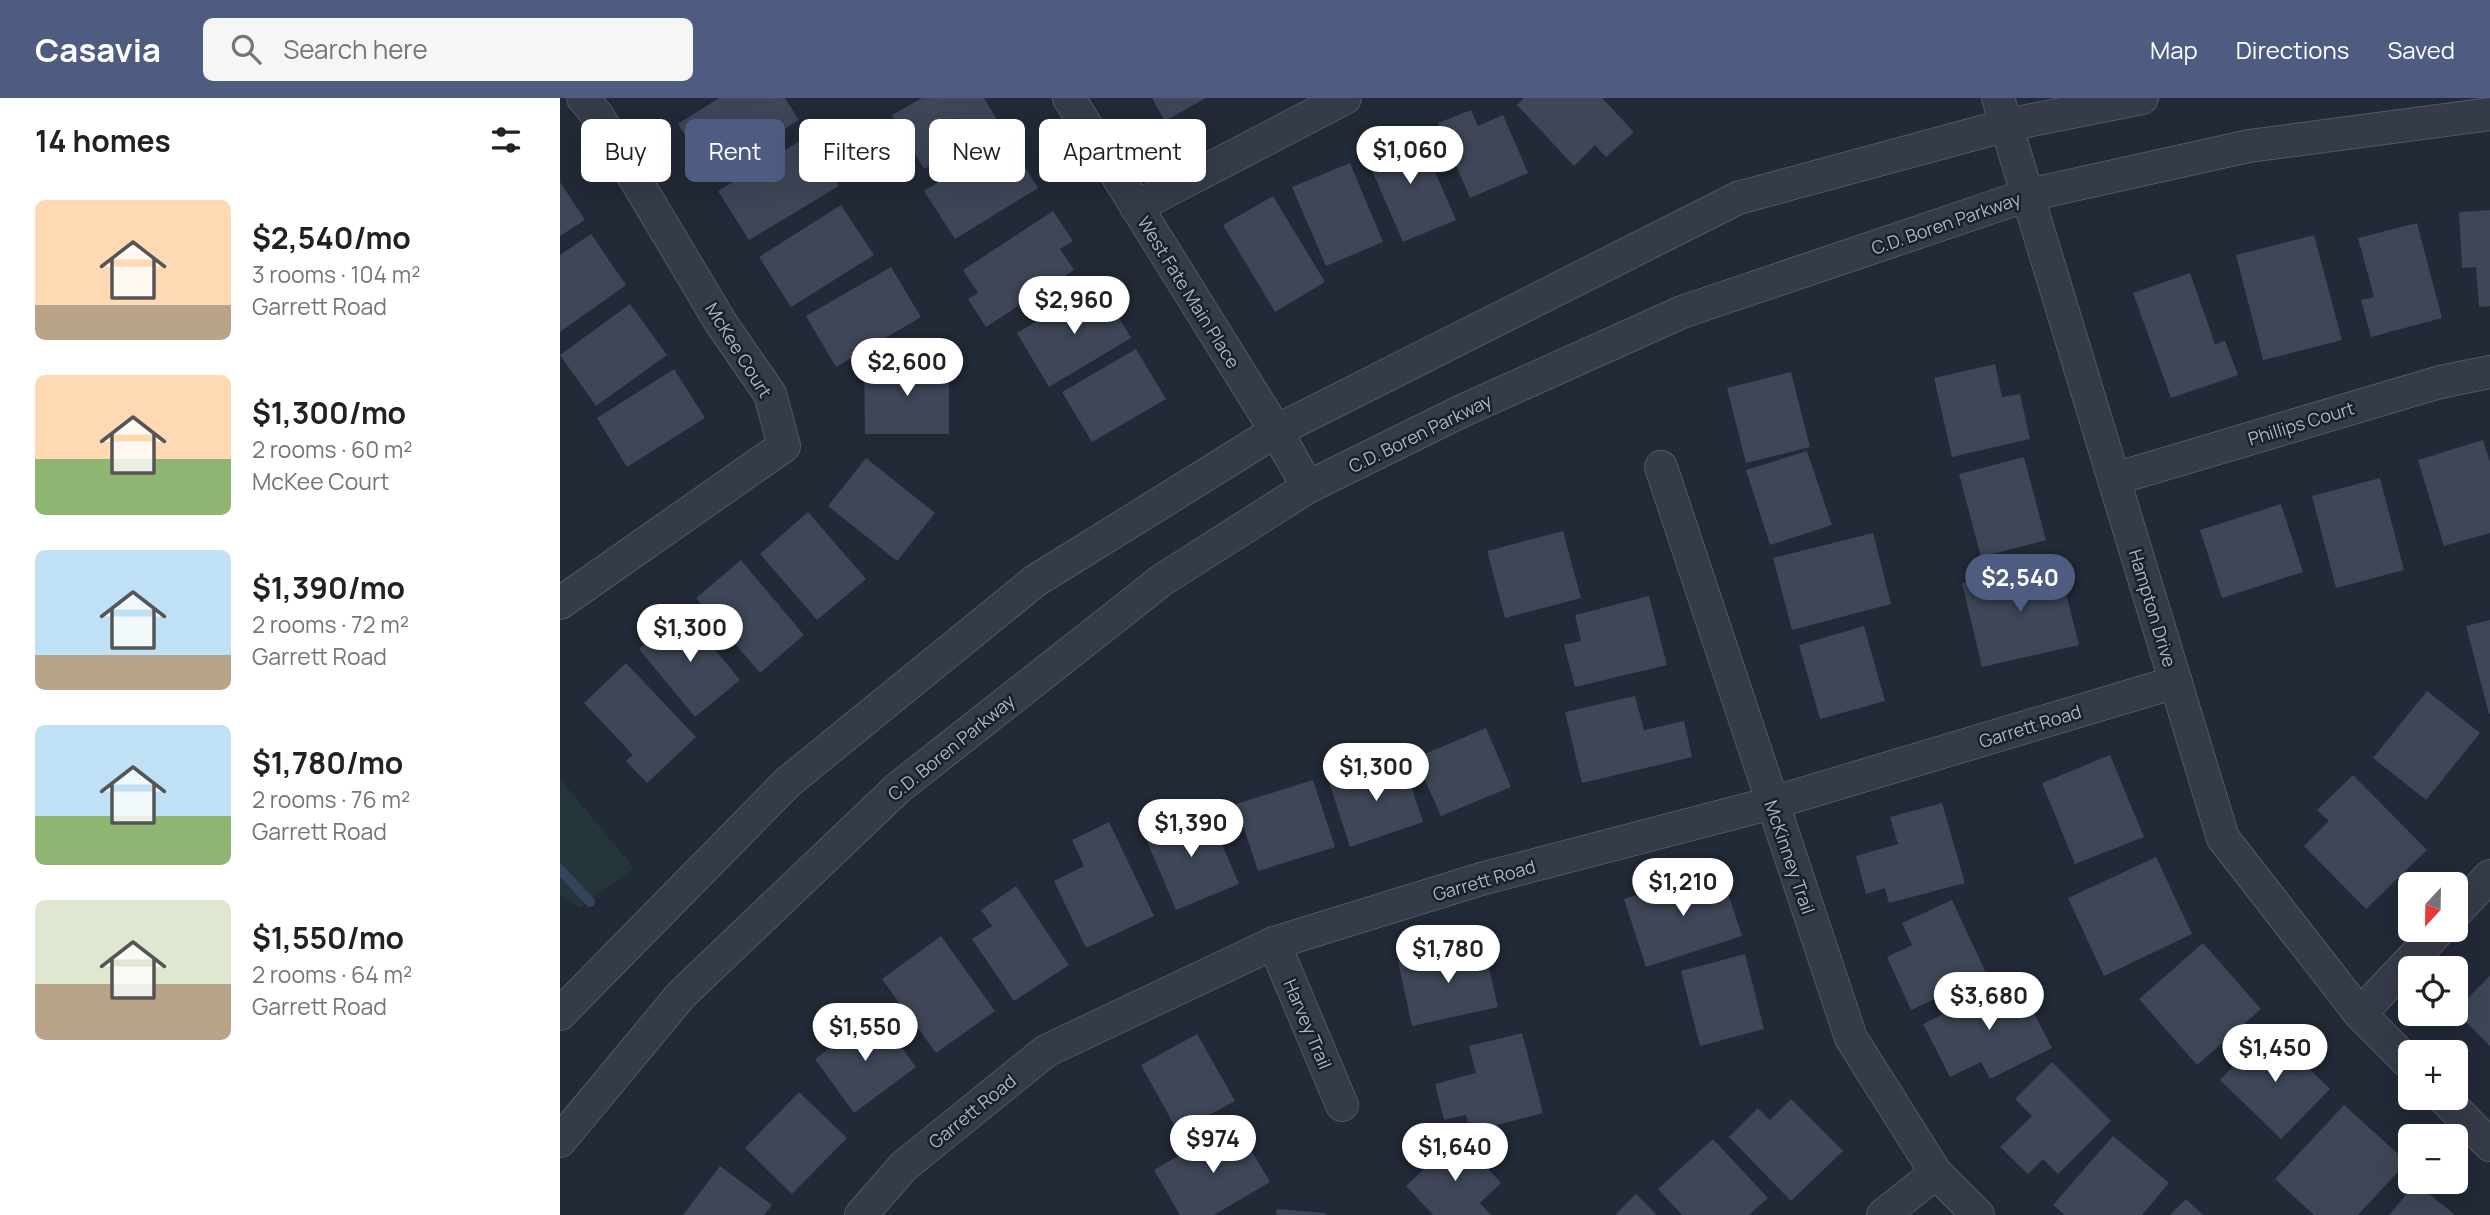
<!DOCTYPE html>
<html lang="en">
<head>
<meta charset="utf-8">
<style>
  :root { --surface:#fff; --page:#f6f6f6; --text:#202124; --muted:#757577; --accent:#4e5c81 }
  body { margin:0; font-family:Manrope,sans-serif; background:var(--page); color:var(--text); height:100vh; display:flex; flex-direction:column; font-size:26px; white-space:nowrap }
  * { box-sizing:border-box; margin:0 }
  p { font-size:23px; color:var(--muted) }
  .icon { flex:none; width:38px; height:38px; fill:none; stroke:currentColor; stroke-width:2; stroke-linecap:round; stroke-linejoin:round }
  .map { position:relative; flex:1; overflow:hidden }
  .sheet { display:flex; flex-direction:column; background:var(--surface); width:560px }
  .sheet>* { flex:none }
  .guide { position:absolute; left:21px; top:21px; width:665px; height:63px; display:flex; gap:14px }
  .needle { width:46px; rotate:202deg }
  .buttons { position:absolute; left:1838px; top:774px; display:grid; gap:14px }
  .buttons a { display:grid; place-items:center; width:70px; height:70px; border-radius:10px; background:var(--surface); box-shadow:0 7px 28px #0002; font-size:35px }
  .price { position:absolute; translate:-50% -60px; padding:0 16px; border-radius:24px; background:#fff; color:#222; font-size:23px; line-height:46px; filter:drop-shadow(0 2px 4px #0008) }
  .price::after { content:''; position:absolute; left:50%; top:42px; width:21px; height:16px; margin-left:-10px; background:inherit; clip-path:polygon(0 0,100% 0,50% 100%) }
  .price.selected { background:var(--accent); color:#fff }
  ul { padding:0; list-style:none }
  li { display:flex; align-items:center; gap:21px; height:175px; padding:0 35px }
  li span { display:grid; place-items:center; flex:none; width:196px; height:140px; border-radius:10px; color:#555 }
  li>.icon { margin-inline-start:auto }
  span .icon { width:84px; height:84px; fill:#fffc; stroke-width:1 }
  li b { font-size:30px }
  h2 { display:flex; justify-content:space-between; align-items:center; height:84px; padding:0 35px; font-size:30px }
  .pill { padding:0 24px; border-radius:10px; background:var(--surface); box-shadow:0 7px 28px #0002; font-size:24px; line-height:63px }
  .pill.selected { background:var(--accent); color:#fff }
  header { display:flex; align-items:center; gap:42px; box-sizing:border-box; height:98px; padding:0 35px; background:var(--accent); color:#fff }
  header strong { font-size:33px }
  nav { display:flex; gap:38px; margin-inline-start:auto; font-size:24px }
  .search { width:490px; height:63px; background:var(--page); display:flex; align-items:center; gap:18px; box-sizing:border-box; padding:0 24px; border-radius:10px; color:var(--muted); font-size:26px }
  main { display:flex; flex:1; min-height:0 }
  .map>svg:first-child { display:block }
  .green { fill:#243639 }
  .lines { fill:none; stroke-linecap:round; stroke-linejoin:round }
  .stream { stroke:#36425e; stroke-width:10 }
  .building { fill:#3e4657 }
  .minor-casing { stroke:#525865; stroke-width:34 }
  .minor { stroke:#353b48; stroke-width:32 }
  .labels { text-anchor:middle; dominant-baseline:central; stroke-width:5; stroke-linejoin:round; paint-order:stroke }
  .street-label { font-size:18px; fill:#afb5c4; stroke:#1a202c }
</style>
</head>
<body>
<header>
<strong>Casavia</strong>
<div class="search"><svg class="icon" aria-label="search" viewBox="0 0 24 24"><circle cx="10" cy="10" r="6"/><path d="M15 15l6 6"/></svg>Search here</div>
<nav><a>Map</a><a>Directions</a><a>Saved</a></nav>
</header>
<main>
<section class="sheet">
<h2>14 homes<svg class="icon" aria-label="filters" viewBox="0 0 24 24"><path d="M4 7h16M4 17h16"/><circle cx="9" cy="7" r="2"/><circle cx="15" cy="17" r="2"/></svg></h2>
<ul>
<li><span style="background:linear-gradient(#ffd9b3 75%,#b9a48a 0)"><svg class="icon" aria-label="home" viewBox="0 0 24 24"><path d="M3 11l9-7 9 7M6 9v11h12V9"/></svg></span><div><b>$2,540/mo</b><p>3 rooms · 104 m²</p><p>Garrett Road</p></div></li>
<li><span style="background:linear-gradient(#ffd9b3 60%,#8fb573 0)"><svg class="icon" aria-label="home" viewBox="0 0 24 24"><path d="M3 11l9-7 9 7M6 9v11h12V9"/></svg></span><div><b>$1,300/mo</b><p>2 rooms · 60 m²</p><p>McKee Court</p></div></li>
<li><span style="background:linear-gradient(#bfe0f5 75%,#b9a48a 0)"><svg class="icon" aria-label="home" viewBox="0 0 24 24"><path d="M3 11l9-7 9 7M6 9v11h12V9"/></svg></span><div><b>$1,390/mo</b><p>2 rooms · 72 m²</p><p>Garrett Road</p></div></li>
<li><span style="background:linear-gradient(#bfe0f5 65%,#8fb573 0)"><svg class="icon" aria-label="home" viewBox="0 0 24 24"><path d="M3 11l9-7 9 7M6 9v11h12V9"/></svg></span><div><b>$1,780/mo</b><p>2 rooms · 76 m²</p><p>Garrett Road</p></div></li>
<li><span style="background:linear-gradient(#dfe7d0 60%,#b9a48a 0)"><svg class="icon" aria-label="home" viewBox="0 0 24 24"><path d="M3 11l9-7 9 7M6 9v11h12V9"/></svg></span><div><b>$1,550/mo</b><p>2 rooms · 64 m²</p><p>Garrett Road</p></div></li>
</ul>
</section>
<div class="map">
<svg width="1930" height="1117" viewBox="0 0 1930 1117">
  <rect width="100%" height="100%" fill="#222937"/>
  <path class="green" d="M0 681 74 770 20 810 0 798Z"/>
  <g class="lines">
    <path class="stream" d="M0 771 30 804"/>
  </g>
  <g class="building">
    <path d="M159 0H225L239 22 150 76 118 26Z"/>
    <path d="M362 0H424L440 27 364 71 332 17Z"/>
    <path d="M592 0H646L605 23Z"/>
    <path d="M964 0H1042L1074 34 1046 59 1035 47 1014 68 957 7Z"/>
    <path d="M911 12 918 28 943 17 968 75 910 100 878 25Z"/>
    <path d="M857 32 896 122 843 144 804 54Z"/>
    <path d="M248 38 279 88 189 142 158 93Z"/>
    <path d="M448 42 478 90 395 141 364 93Z"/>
    <path d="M790 65 823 144 766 168 732 89Z"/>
    <path d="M0 84 25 122 0 138Z"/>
    <path d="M713 98 765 184 715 214 663 127Z"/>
    <path d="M281 107 314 157 231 209 199 159Z"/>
    <path d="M1930 112V208L1919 209 1916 169 1902 170 1899 114Z"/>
    <path d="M493 113 513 143 500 151 514 172 426 229 408 201 418 195 403 172Z"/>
    <path d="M1857 125 1882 220 1811 239 1801 202 1814 199 1798 140Z"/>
    <path d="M31 136 66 187 0 234V157Z"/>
    <path d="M1754 137 1782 242 1703 262 1676 157Z"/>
    <path d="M331 169 361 219 276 269 246 218Z"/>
    <path d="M1630 175 1655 246 1665 243 1678 277 1611 300 1573 195Z"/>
    <path d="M539 186 571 240 489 289 457 235Z"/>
    <path d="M70 206 107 257 36 308 0 257Z"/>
    <path d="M576 251 606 301 532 344 502 294Z"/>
    <path d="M304 265H389V336H305Z"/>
    <path d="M1435 266 1442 299 1460 296 1470 341 1392 359 1374 280Z"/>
    <path d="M114 271 145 320 67 369 37 320Z"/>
    <path d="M1231 274 1250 349 1186 365 1167 290Z"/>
    <path d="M1923 342 1930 364V435L1884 448 1858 362Z"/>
    <path d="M1247 353 1272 427 1210 447 1186 372Z"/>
    <path d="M1464 359 1486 442 1421 459 1399 376Z"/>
    <path d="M306 360 375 415 337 463 268 408Z"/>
    <path d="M1820 380 1844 472 1776 490 1752 398Z"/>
    <path d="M1721 406 1743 474 1662 500 1640 432Z"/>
    <path d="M248 414 306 481 257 522 200 456Z"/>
    <path d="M1003 433 1021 500 945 520 927 453Z"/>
    <path d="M1313 435 1331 506 1232 532 1213 460Z"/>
    <path d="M181 462 244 537 200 575 136 500Z"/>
    <path d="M1498 463 1519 547 1422 569 1402 485Z"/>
    <path d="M1089 498 1107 567 1015 589 1004 547 1021 543 1015 517Z"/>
    <path d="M124 514 180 582 135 619 79 551Z"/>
    <path d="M1930 522V616H1929L1906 528Z"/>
    <path d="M1304 528 1325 603 1260 621 1239 547Z"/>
    <path d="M66 565 136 639 87 685 66 663 73 657 24 605Z"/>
    <path d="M1867 593 1920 635 1866 702 1813 660Z"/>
    <path d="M1075 598 1084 632 1124 623 1132 659 1022 685 1005 614Z"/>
    <path d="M926 630 951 689 881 718 855 660Z"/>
    <path d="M1550 657 1584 739 1515 766 1482 685Z"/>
    <path d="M842 661 863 724 790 749 769 684Z"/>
    <path d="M1793 677 1867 752 1806 811 1744 748 1769 723 1757 712Z"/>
    <path d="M753 682 775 749 698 773 676 706Z"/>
    <path d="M1382 705 1405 785 1329 805 1325 790 1306 796 1296 758 1338 746 1330 719Z"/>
    <path d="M646 709 679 786 616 812 584 736Z"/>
    <path d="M549 724 594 818 526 850 494 783 524 768 512 742Z"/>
    <path d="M1596 759 1632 836 1544 878 1508 800Z"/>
    <path d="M1160 771 1182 838 1086 869 1064 801Z"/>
    <path d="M456 788 509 867 454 903 412 841 432 828 421 812Z"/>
    <path d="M1392 802 1427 877 1351 912 1327 859 1352 847 1342 825Z"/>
    <path d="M381 838 435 913 376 955 322 881Z"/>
    <path d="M923 845 938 909 852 928 838 864Z"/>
    <path d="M1643 845 1701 911 1637 967 1579 901Z"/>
    <path d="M1185 856 1204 931 1140 948 1121 873Z"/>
    <path d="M1930 878V948L1895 913Z"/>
    <path d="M1456 880 1492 950 1430 981 1421 964 1390 979 1363 926Z"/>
    <path d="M317 916 356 969 294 1015 255 961Z"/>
    <path d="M1709 931 1770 991 1721 1041 1660 982Z"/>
    <path d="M962 935 983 1015 910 1034 906 1017 884 1022 875 986 916 975 909 948Z"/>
    <path d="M637 936 675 1003 618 1034 581 967Z"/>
    <path d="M1492 964 1551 1023 1498 1076 1483 1061 1468 1076 1440 1049 1472 1018 1455 1001Z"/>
    <path d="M239 994 287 1040 232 1096 185 1050Z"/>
    <path d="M1231 1001 1283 1053 1231 1103 1169 1039 1198 1010 1210 1022Z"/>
    <path d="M1784 1007 1847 1064 1798 1117H1754L1715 1081Z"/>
    <path d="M675 1025 710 1084 654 1117H620L594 1072Z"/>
    <path d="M1553 1038 1609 1085 1582 1117H1505L1493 1107Z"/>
    <path d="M898 1039 941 1085 920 1105 931 1117H873L846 1088Z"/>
    <path d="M1153 1041 1208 1100 1189 1117H1122L1098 1091Z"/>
    <path d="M160 1068 212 1107 204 1117H123Z"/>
    <path d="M1856 1085 1895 1117H1829Z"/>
    <path d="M1076 1096 1097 1117H1055Z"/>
    <path d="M1626 1101 1643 1117H1610Z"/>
    <path d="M717 1111 765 1115V1117H716Z"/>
  </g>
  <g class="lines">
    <g class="minor-casing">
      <g id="minor">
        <path d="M509 0 716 333 748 389"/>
        <path d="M1438 0 1663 740 1800 916 1850 966"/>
        <path d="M576 109 785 0"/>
        <path d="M1101 369 1291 940 1376 1075 1418 1117"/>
        <path d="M1554 381 1880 284 1930 274"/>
        <path d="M0 505 224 348 210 296 161 225 37 17 23 0"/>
        <path d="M1895 815 1930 778"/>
        <path d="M714 845 782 1007"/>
        <path d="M0 916 228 684 475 483 716 333 1178 100 1447 27 1582 0"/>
        <path d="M1800 916 1880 831"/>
        <path d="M1883 999 1930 1047"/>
        <path d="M0 1043 121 897 338 690 602 482 748 389 904 312 1122 214 1468 97 1689 48 1930 16"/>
        <path d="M301 1117 344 1068 486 953 714 845 921 781 1212 705 1616 584"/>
        <path d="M1323 1117 1376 1075"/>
      </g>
    </g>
    <use href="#minor" class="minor"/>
  </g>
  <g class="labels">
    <g class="street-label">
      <text transform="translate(1386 125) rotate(-19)">C.D. Boren Parkway</text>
      <text transform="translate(629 194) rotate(58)">West Fate Main Place</text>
      <text transform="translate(179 252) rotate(58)">McKee Court</text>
      <text transform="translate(1741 325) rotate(-17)">Phillips Court</text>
      <text transform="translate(860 335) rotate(-26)">C.D. Boren Parkway</text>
      <text transform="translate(1593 510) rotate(73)">Hampton Drive</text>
      <text transform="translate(1470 628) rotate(-17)">Garrett Road</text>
      <text transform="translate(391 649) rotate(-39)">C.D. Boren Parkway</text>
      <text transform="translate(1230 759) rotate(71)">McKinney Trail</text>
      <text transform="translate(924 782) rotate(-16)">Garrett Road</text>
      <text transform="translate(748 926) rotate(67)">Harvey Trail</text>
      <text transform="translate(412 1013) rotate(-39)">Garrett Road</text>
    </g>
  </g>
</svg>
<div class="buttons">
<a><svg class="needle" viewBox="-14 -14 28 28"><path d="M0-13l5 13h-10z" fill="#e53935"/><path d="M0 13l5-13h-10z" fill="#757577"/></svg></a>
<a><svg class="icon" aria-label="locate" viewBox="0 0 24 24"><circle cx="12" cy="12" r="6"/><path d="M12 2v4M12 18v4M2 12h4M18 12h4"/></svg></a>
<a>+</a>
<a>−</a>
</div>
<b class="price" style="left:850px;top:88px">$1,060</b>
<b class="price" style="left:514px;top:238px">$2,960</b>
<b class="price" style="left:347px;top:300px">$2,600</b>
<b class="price selected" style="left:1460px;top:516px">$2,540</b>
<b class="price" style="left:130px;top:566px">$1,300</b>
<b class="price" style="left:816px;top:705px">$1,300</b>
<b class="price" style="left:631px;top:761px">$1,390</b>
<b class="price" style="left:1123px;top:820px">$1,210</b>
<b class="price" style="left:888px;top:887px">$1,780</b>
<b class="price" style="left:1429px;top:934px">$3,680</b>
<b class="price" style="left:305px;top:965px">$1,550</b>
<b class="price" style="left:1715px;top:986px">$1,450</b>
<b class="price" style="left:653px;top:1077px">$974</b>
<b class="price" style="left:895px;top:1085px">$1,640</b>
<div class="guide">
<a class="pill">Buy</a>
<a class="pill selected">Rent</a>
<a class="pill">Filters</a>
<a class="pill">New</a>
<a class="pill">Apartment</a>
</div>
</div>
</main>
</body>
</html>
